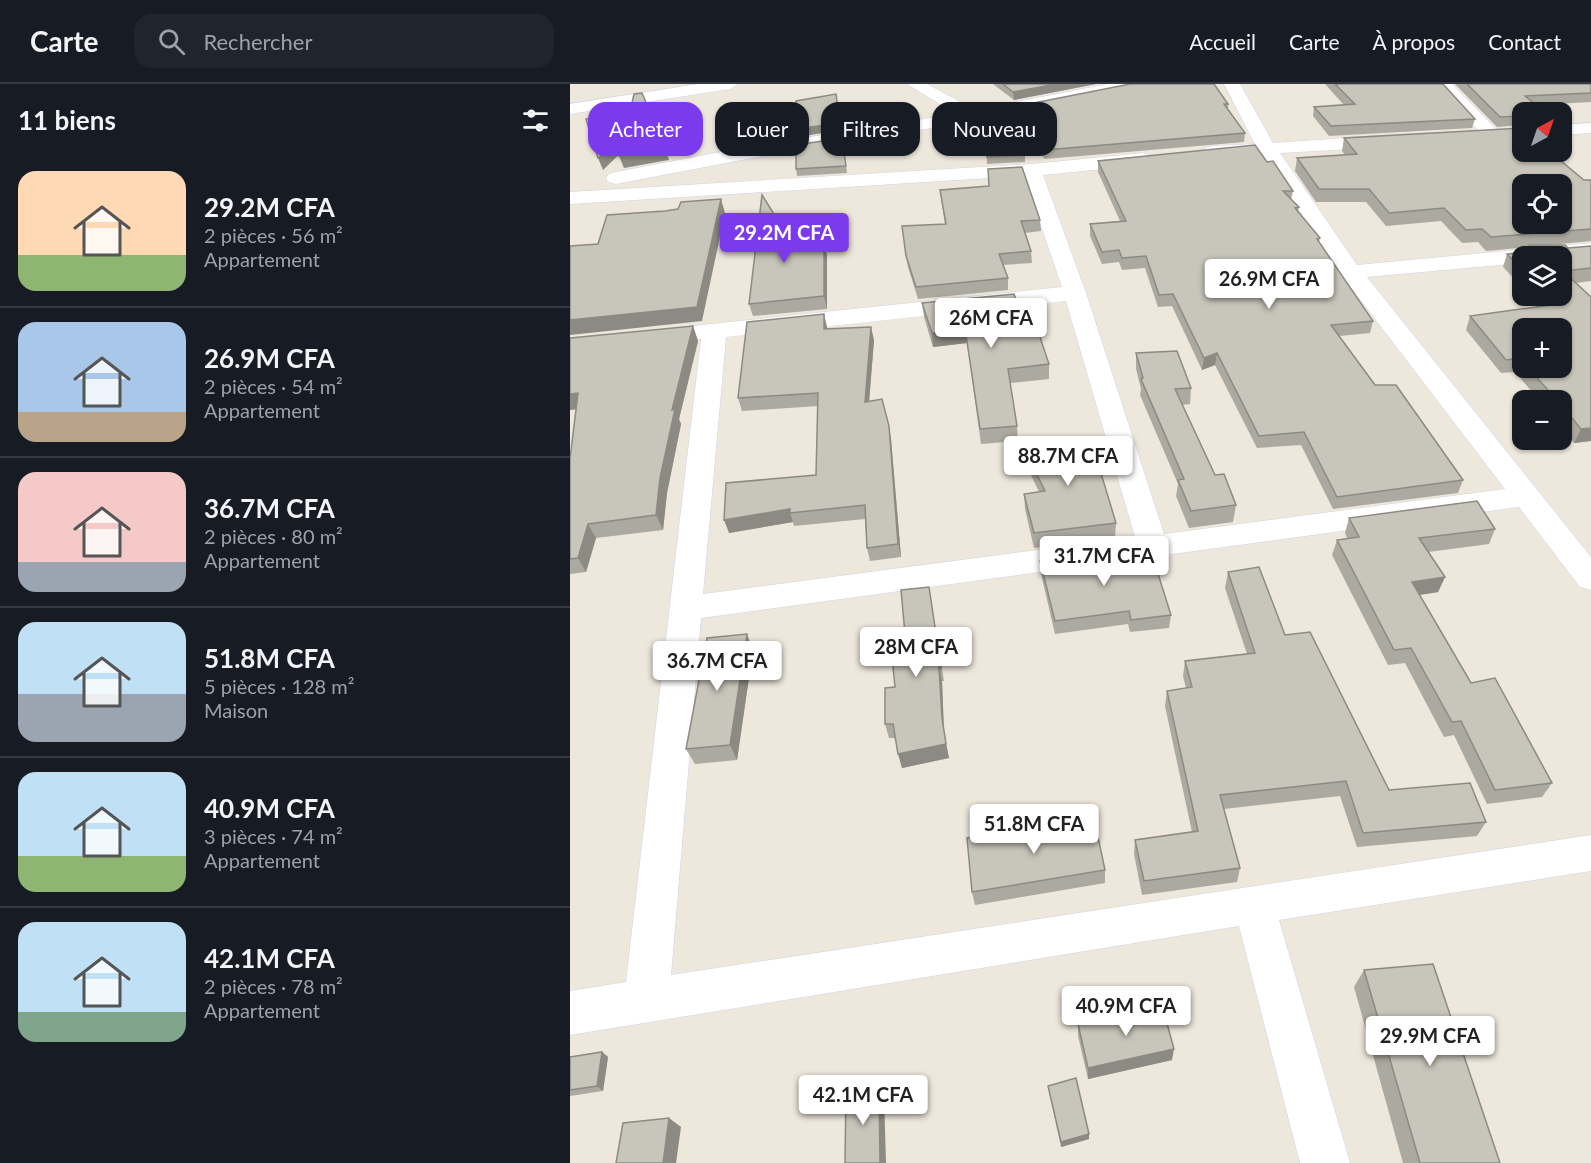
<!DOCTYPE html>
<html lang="fr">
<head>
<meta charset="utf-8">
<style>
  :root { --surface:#171b24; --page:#20242c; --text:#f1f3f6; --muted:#9ea1a6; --line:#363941; --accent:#7c3aed }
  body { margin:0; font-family:Lato,sans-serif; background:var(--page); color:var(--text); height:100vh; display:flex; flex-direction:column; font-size:22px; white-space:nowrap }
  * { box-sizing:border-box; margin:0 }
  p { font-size:20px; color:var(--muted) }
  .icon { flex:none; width:33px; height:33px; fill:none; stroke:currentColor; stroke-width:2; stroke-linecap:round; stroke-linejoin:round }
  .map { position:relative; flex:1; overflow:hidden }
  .side { display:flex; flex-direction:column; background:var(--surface); width:570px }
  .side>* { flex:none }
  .banner { position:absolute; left:18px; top:18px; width:570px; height:54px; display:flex; gap:12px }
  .needle { width:39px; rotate:40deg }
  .controls { position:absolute; left:942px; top:18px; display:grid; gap:12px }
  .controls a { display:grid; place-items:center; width:60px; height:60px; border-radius:12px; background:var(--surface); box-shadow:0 2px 4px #0004; font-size:30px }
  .price { position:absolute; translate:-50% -51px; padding:0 14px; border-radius:6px; background:#fff; color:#222; font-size:20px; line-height:39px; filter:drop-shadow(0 2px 3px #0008) }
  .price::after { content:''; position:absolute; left:50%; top:36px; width:18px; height:14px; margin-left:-9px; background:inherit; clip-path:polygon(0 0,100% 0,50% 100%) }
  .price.active { background:var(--accent); color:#fff }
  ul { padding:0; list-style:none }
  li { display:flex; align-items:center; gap:18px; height:150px; padding:0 18px }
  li+li { border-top:2px solid var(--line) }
  li span { display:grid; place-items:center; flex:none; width:168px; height:120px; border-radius:18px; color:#555 }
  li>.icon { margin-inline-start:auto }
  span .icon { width:72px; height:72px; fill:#fffc; stroke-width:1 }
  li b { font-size:26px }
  h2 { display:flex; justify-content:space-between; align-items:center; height:72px; padding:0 18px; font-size:26px }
  .tag { padding:0 21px; border-radius:18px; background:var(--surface); box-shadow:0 2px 4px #0004; font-size:21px; line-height:54px }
  .tag.active { background:var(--accent); color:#fff }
  header { display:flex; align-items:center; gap:36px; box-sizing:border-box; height:84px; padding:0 30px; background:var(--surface); border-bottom:2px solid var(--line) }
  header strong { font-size:28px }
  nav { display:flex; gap:33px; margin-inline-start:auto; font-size:21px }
  .search { width:420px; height:54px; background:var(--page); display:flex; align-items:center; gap:15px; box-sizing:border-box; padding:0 21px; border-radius:18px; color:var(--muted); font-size:22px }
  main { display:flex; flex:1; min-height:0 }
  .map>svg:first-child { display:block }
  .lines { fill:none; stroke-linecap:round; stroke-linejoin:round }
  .minor-casing { stroke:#d1d3e4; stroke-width:1 }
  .minor { fill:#fff; fill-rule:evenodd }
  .wall { fill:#aca9a0; fill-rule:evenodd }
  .shaded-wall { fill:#8c8a82 }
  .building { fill:#c8c5ba; stroke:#8c8a82; stroke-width:1.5; fill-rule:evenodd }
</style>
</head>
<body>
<header>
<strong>Carte</strong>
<div class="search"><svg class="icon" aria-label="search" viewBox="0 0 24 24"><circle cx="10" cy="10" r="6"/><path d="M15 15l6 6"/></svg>Rechercher</div>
<nav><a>Accueil</a><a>Carte</a><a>À propos</a><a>Contact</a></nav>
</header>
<main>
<section class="side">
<h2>11 biens<svg class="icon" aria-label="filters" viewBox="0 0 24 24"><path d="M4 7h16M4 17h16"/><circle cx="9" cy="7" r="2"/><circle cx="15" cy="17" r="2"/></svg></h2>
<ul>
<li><span style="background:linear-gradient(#ffd9b3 70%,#8fb573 0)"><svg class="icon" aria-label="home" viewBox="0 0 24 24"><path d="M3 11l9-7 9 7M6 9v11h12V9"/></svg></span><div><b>29.2M CFA</b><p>2 pièces · 56 m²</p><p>Appartement</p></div></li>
<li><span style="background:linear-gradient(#a9c7e8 75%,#b9a48a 0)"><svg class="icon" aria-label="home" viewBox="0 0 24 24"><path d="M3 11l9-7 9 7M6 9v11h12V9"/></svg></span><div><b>26.9M CFA</b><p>2 pièces · 54 m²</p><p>Appartement</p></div></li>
<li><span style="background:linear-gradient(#f6c9c9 75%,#9aa5b1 0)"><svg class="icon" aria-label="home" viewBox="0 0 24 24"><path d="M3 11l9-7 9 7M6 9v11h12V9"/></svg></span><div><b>36.7M CFA</b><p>2 pièces · 80 m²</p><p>Appartement</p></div></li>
<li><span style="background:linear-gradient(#bfe0f5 60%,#9aa5b1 0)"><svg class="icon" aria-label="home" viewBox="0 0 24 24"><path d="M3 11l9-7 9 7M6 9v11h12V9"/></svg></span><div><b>51.8M CFA</b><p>5 pièces · 128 m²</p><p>Maison</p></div></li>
<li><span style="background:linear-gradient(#bfe0f5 70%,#8fb573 0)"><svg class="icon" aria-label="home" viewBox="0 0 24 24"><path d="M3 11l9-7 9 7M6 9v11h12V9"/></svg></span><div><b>40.9M CFA</b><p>3 pièces · 74 m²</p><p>Appartement</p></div></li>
<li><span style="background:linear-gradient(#bfe0f5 75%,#7fa58c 0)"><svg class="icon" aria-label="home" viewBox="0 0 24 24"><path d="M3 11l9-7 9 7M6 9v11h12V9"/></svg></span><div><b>42.1M CFA</b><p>2 pièces · 78 m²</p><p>Appartement</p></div></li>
</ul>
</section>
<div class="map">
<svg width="1021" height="1079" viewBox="0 0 1021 1079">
  <rect width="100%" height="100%" fill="#ede7dc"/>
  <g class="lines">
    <g class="minor-casing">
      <g id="minor">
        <path d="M128 0H168L160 5 0 30V20Z"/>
        <path d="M337 0H357L405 26 538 0H571L563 5 403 37 182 74 46 100 39 98 36 94 39 90 46 88 182 62 386 30Z"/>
        <path d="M654 0H670L703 59 818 51 824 53 827 57 824 61 818 63 710 69 787 181 1021 159V173L992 175V172H952V179L797 193 1021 473V506L1010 503 949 423 131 534 101 891 1021 751V787L709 836 780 1079H730L669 842 0 951V907L56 898 131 255 113 254 110 249 113 244 122 242 492 203 454 92 0 120V108L462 80 573 69 580 71 582 75 580 79 573 81 473 91 516 209 594 450 935 405 773 193 692 70 642 74 635 72 633 68 635 64 642 62 685 60ZM496 217 565 453 133 510 156 253Z"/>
        <path d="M865 0H882L928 47 931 51 928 55H916Z"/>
        <path d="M1021 39V49L992 51V41Z"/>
      </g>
    </g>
    <use href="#minor" class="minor"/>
  </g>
  <g class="wall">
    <path d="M423 0H526L444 16Z"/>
    <path d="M755 0H873L905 35 902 44 759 52 743 32 744 23 774 21Z"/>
    <path d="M885 0H1021V18L966 21 952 28V41L927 43Z"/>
    <path d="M459 20H658V25L675 49 674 58 475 75 439 36 438 28 459 25Z"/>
    <path d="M416 52 455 71V78L417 80Z"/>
    <path d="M272 54 277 89 227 92 226 85Z"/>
    <path d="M774 54 1014 96H1021V157L980 161 998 164 1021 162V197L1006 199 1021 213V357L1004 359 992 344V316H969L945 288 931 289 896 246 900 232 972 222 961 212H992L952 172V203L933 183 937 170 957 168 958 163 916 167 908 158 892 159 871 137 816 142 796 118H746L725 87 727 74 775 71 772 67ZM952 244 992 284H952Z"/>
    <path d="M528 77 697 78 723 107 721 116 729 123 728 127 750 154 749 158 803 237 800 249 769 252 805 301 893 396 888 409 763 425 731 361 687 364 645 281 632 286 602 222 588 223 575 184 552 186 549 178 532 180 520 152V140L550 137 528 88Z"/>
    <path d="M370 106 470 136 471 147 455 149 461 167 462 179 433 181 438 194V206L348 215 338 183 332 142 375 140Z"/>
    <path d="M224 162 257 171V225L183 232 179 220Z"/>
    <path d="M352 219 457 245 479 280V295L440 299 447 342 448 357 411 360 397 259 363 263 354 233Z"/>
    <path d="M123 242 128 257 109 335 111 340 97 409 93 446 26 454 16 488 0 490V375L6 325 0 326V254Z"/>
    <path d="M257 243V245L304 256 299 318 321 355 331 473 300 477 297 464 295 435 224 442 223 438 159 449 246 391 248 322 172 327 168 314Z"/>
    <path d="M566 269 621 304 620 320 612 321 645 391 666 421 663 438 619 444 606 412 608 400 570 311 571 305 566 285Z"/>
    <path d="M453 362 546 439 545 453 464 464 455 425 454 410 469 408 454 376Z"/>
    <path d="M779 434 925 445 919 460 858 468 875 493 868 508 849 511 901 599 982 699 972 713 917 720 884 651 874 653 835 579 818 581 762 471 767 456 777 454 775 449Z"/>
    <path d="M470 477 558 480 601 531 599 544 560 548 558 540 485 550 471 490Z"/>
    <path d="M658 488 715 551 819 706 916 738 907 752 787 763 770 712 654 725 670 784 667 798 572 811 564 770 565 756 622 748 595 622 597 607 616 604 613 592 615 577 677 570 655 504Z"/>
    <path d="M359 503 374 597H372L374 648 379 674 332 684 326 654H319L315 640 325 603 335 550Z"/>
    <path d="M183 566 167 676 125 680 116 665Z"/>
    <path d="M535 786V799L405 821 402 808Z"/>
    <path d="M794 886 930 1079H833L784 903Z"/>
    <path d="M508 940 602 976 518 995 508 952Z"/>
    <path d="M32 968 38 973 33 1007 0 1012V973Z"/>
    <path d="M478 1002 519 1050V1055L491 1063Z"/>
  </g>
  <g class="shaded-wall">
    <path d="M486 0H526L444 16 443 8Z"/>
    <path d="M266 10 271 46 228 53 226 45Z"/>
    <path d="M55 49 59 61 33 86 28 74Z"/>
    <path d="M95 63 99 76 54 84 49 72Z"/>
    <path d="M151 115 155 129 132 237 0 251V236Z"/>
    <path d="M254 159 257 171V225L254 212Z"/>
    <path d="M254 230 257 243V258L254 245Z"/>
    <path d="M123 242 128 257 109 335 111 340 97 409 93 446 86 431 90 394 102 326Z"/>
    <path d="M301 243 304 256 298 331 295 318Z"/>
    <path d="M395 244 397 259 363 263 362 249Z"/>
    <path d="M647 269 645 281 632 286 634 274Z"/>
    <path d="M8 309 15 324 0 326V310Z"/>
    <path d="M319 342 321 355 331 473 328 460Z"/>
    <path d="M1021 344V357L1004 359 1011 345Z"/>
    <path d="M220 425V429L223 438 159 449 154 436Z"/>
    <path d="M18 440 26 454 16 488 8 474Z"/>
    <path d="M875 493 868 508 836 513 842 498Z"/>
    <path d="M177 550 183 566 167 676 160 661Z"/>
    <path d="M369 583 372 597 374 648 372 634Z"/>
    <path d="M376 660 379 674 332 684 328 670Z"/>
    <path d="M604 965 602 976 518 995V984Z"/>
    <path d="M32 968 38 973 33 1007 27 1002Z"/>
    <path d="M309 1002 314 1012 316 1079H310Z"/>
    <path d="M99 1034 111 1043 106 1079H93Z"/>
    <path d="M519 1050V1055L491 1063V1058Z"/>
  </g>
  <g class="building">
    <path d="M433 0H486L443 8Z"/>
    <path d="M560 0H644L658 20H654L675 49 475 66 438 28 464 24 459 20Z"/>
    <path d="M765 0H873L905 35 761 42 744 23 785 20Z"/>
    <path d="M897 0H1021V9L955 12 975 28H952V32L930 33Z"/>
    <path d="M72 9 95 63 49 72 55 49 28 74 16 35 60 28 64 10Z"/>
    <path d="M266 10 270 39 226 45V17Z"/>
    <path d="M952 44V68H980L1014 96H1021V145L921 153 912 145 896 146 874 124 819 129 799 105H749L727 74 787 70 774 54ZM952 100H992V140H952Z"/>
    <path d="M450 51 455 71 417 73 416 52Z"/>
    <path d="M272 54 276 82 226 85V61Z"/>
    <path d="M685 61 697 78 703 77 723 107H713L729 123 725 124 750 154 747 155 803 237 761 241 805 301H826L893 396 767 413 734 348 689 352 647 269 634 274 603 210 589 211 576 172 552 174 549 166 532 168 520 140 556 137 528 77Z"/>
    <path d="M452 83 470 136 451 137 461 167 429 170 438 194 346 203 336 172 332 142 376 140 370 106 419 102 418 85Z"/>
    <path d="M192 111 224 162 254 159V212L179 220Z"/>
    <path d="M151 115 127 223 0 236V162L28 160 37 131 95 127 108 125 111 118Z"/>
    <path d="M959 161H995L998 164 1021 162V184L993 187 1021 213V344L1011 345 992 322V316H987L958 284H992V244H952V277L950 274 936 276 900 232 988 220 980 212H992V172H952V185L937 170 957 168Z"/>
    <path d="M444 210 457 245 467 244 479 280 438 285 447 342 410 345 395 244 362 249 352 219Z"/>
    <path d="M254 230V245L301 243 295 318 312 315 319 342 328 460 297 464 295 421 220 429V425L154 436 156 399 246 391 248 309 168 314 177 238Z"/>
    <path d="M123 242 102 326 105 325 90 394 86 431 18 440 8 474 0 475V375L8 309 0 310V254Z"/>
    <path d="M607 267 621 304 605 305 645 391 654 390 666 421 621 427 608 396 614 395 571 295 573 294 566 269Z"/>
    <path d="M520 353 546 439 464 449 454 410 475 407 453 362Z"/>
    <path d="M907 417 925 445 849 454 875 493 842 498 901 599 925 594 982 699 925 706 891 637 882 638 841 564 824 566 767 456 789 453 779 434Z"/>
    <path d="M553 466 558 480 584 477 601 531 561 536 559 527 485 537 470 477Z"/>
    <path d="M689 483 715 551 740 548 819 706 900 699 916 738 793 749 776 697 650 711 670 784 574 797 565 756 628 747 597 607 622 603 615 577 685 569 658 488Z"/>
    <path d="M359 503 371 583H369L372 634 376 660 328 670 323 640H315V604L325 603 320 553 335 550 331 506Z"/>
    <path d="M177 550 160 661 116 665 137 554Z"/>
    <path d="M524 734 535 786 402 808 397 754Z"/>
    <path d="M863 880 930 1079H850L794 886Z"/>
    <path d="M592 921 604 965 518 984 508 940Z"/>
    <path d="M32 968 27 1002 0 1006V973Z"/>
    <path d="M506 994 519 1050 491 1058 478 1002Z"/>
    <path d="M309 1002 310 1079H275L276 1007Z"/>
    <path d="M99 1034 93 1079H46L53 1039Z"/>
  </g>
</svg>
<div class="controls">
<a><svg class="needle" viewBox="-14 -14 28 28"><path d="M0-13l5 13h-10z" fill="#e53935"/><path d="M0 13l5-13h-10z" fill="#9ea1a6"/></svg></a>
<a><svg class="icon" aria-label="locate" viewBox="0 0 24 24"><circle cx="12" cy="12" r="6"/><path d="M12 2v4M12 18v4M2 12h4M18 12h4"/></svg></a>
<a><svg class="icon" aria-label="layers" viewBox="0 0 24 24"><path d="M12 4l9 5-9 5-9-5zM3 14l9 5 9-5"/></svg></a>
<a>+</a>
<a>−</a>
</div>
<b class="price active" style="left:214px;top:180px">29.2M CFA</b>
<b class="price" style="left:699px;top:226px">26.9M CFA</b>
<b class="price" style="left:421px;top:265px">26M CFA</b>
<b class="price" style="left:498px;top:403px">88.7M CFA</b>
<b class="price" style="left:534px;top:503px">31.7M CFA</b>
<b class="price" style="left:346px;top:594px">28M CFA</b>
<b class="price" style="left:147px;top:608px">36.7M CFA</b>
<b class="price" style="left:464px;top:771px">51.8M CFA</b>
<b class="price" style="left:556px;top:953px">40.9M CFA</b>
<b class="price" style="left:860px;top:983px">29.9M CFA</b>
<b class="price" style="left:293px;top:1042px">42.1M CFA</b>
<div class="banner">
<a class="tag active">Acheter</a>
<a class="tag">Louer</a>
<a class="tag">Filtres</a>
<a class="tag">Nouveau</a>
</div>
</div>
</main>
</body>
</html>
